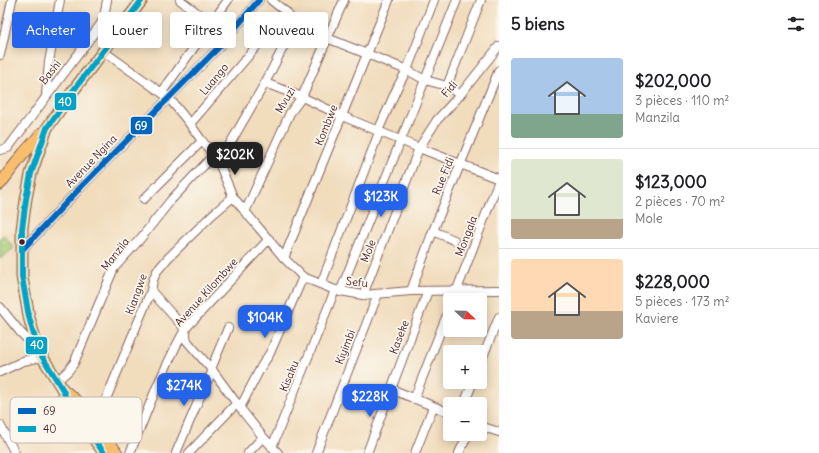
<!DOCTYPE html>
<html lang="fr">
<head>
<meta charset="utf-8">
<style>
  :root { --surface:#fff; --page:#f2f2f2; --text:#202124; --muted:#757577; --line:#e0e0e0; --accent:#2563eb }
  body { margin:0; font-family:Delius,sans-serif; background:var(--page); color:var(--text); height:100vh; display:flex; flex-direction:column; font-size:15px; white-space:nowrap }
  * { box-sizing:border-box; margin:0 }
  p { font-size:13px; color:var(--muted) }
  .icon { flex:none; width:22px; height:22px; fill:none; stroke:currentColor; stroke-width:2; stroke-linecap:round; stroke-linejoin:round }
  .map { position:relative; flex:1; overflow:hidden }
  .sheet { display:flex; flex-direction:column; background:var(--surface); width:320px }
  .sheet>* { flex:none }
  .hud { position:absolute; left:12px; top:12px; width:380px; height:36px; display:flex; gap:8px }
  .needle { width:26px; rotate:112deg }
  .fabs { position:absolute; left:443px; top:293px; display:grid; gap:8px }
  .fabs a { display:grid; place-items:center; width:44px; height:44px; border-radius:4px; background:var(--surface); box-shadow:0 2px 10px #0003; font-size:20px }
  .price { position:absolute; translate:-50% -34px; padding:0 9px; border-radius:8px; background:var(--accent); color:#fff; font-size:13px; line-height:26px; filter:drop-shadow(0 1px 2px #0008) }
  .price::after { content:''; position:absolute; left:50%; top:24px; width:12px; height:9px; margin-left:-6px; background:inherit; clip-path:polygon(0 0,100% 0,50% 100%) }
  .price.selected { background:#222; color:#fff }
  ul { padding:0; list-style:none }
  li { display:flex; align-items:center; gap:12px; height:100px; padding:0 12px }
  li+li { border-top:1px solid var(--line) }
  li span { display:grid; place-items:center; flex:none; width:112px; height:80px; border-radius:4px; color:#555 }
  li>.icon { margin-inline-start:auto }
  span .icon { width:48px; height:48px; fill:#fffc; stroke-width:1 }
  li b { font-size:17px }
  h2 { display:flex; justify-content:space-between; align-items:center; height:48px; padding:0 12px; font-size:17px }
  .chip { padding:0 14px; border-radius:4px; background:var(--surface); box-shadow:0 2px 10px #0003; font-size:14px; line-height:36px }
  .chip.selected { background:var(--accent); color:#fff }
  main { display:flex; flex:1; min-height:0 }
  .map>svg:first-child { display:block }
  .grass { fill:url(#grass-tufts); stroke:#777652 }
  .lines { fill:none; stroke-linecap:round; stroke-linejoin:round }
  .minor-casing { stroke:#84615e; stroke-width:10 }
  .highway-casing { stroke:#84615e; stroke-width:13 }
  .minor { stroke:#fff; stroke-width:8 }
  .highway { stroke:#f9be6d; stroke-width:11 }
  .bus-1-casing { stroke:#fbf7ec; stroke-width:9 }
  .bus-2-casing { stroke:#fbf7ec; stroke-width:9 }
  .bus-1 { stroke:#0065bd; stroke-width:6 }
  .bus-2 { stroke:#04a2c6; stroke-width:6 }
  .bus-dot { fill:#4a1f2b; stroke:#fbf7ec; stroke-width:1.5 }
  .labels { text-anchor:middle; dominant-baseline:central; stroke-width:3.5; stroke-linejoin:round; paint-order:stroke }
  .street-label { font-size:11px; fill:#4a1f2b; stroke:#fbf7ec }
  .key { fill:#fbf7ec; stroke:#c6b6b2; stroke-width:1 }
  .key-label { font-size:11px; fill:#4a1f2b }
  .line-badge { stroke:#fbf7ec; stroke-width:1.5 }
  .badge-label { font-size:11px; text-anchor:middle; font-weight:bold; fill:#fff }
</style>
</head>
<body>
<main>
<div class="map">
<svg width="499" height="453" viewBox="0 0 499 453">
  <defs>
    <pattern id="grass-tufts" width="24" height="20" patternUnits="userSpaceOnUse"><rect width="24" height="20" fill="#a4cc78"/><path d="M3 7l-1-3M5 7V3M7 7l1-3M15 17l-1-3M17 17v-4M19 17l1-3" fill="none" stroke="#8faf68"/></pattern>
  </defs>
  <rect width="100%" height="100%" fill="#fbf7ec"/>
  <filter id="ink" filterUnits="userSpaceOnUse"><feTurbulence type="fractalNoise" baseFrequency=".025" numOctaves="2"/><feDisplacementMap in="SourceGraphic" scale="8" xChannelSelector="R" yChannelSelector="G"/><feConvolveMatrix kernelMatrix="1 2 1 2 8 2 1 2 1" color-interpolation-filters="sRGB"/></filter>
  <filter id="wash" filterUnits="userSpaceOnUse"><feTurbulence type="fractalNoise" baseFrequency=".012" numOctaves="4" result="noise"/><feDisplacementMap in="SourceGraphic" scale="16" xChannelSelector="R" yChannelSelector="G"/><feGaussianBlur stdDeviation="0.9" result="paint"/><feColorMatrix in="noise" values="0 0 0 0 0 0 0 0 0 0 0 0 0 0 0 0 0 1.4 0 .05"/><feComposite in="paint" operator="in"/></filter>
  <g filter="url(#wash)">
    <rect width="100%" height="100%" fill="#f1dcbc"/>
    <path class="grass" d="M4 235 14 248 0 259V238Z"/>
  </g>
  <g filter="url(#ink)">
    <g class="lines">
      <g class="minor-casing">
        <g id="minor">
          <path d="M180 0 212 24"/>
          <path d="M271 0 286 12 295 24 327 38 407 70 425 80 447 86 460 95"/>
          <path d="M103 51 169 98 190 124 202 141 209 149 219 163 233 197 284 258 303 277 335 290 363 295 411 291 499 290"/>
          <path d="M0 55 12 0"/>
          <path d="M265 83 302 97 342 116 419 148 499 179"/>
          <path d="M447 86 481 0"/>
          <path d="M162 92 228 0"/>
          <path d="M46 95 49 62 60 0"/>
          <path d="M190 124 286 12"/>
          <path d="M0 150 8 148 100 25 104 18 107 0"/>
          <path d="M219 163 265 83 295 24"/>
          <path d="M144 199 202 141"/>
          <path d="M245 212 290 113 302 97 344 0"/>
          <path d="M433 231 454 240"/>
          <path d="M22 250 79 189 219 47 259 0"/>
          <path d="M284 258 389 0"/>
          <path d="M321 284 378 135V131L398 86 407 70 434 0"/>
          <path d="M151 291 185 329"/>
          <path d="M411 291 433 231 499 70"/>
          <path d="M340 292 457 0"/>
          <path d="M363 295 419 148 437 120 460 95 499 46"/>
          <path d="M453 300 499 180"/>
          <path d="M0 307 21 333 38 350"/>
          <path d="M185 329 187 341 213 371 240 408 263 437 278 453"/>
          <path d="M480 364 499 317"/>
          <path d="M211 369 228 328"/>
          <path d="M0 372 23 361 42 357"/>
          <path d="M57 381 68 371 74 363 114 268 141 238 171 200 210 159 214 156"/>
          <path d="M391 389 450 413"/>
          <path d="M414 399 450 307"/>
          <path d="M464 404 473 382"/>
          <path d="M240 408 261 367 270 353 303 277"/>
          <path d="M94 422 99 416 151 291 153 280 157 271 168 258 212 215 233 197"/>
          <path d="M0 425 15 453"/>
          <path d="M480 426 499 432"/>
          <path d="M272 447 335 290"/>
          <path d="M130 453 158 384 175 348 185 329 269 239"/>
          <path d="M176 453 206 383 213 371"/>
          <path d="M189 453 237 403"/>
          <path d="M248 453 263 437"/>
          <path d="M316 453 378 294"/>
          <path d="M367 453 428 291"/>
          <path d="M415 453 433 407"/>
          <path d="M459 453 468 434"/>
        </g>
      </g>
      <g class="highway-casing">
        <g id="highway">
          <path d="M0 184 24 153 42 133"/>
          <path d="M65 391 84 408 117 453"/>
          <path d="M104 453 67 401 63 390 38 350 29 317 22 277V229L26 199 31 174 47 128 73 91 142 0"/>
        </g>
      </g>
      <use href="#minor" class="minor"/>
      <use href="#highway" class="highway"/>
      <g class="bus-1-casing">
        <path id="bus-1" d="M22 250 79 189 219 47 259 0"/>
      </g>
      <g class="bus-2-casing">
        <path id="bus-2" d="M104 453 67 401 63 390 38 350 29 317 22 277V229L26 199 31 174 47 128 73 91 142 0"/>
      </g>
      <use href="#bus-1" class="bus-1"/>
      <use href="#bus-2" class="bus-2"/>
    </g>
  </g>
  <circle class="bus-dot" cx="22" cy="242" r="3.5"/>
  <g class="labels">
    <g class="street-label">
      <text transform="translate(50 72) rotate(-52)">Bashi</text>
      <text transform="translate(214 79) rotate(-50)">Luango</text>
      <text transform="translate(449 89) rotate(-50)">Fidi</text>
      <text transform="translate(285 100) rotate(-60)">Mvuzi</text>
      <text transform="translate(326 125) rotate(-68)">Kombwe</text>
      <text transform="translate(91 161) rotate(-46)">Avenue Ngina</text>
      <text transform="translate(443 176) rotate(-68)">Rue Fidi</text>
      <text transform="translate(466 236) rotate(-69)">Mongala</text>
      <text transform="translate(368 251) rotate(-69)">Mole</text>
      <text transform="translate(115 254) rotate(-52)">Manzila</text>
      <text transform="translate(357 282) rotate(6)">Sefu</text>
      <text transform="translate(206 292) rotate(-48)">Avenue Kilombwe</text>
      <text transform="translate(136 294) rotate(-70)">Kiangwe</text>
      <text transform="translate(399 337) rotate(-69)">Kaseke</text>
      <text transform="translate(345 347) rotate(-69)">Kiyimbi</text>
      <text transform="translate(289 376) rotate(-68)">Kisaku</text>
    </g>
  </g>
  <rect x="10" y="397" width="132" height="46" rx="6" class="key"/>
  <rect x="18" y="408" width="18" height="6" fill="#0065bd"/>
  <rect x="18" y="426" width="18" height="6" fill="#04a2c6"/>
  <g class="key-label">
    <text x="43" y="415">69</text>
    <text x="43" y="433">40</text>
  </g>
  <g class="line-badge">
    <rect x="54" y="92" width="23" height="19" rx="4" fill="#04a2c6"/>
    <rect x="130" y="116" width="23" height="19" rx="4" fill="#0065bd"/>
    <rect x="25" y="336" width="23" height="19" rx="4" fill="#04a2c6"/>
  </g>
  <g class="badge-label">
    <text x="65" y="106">40</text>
    <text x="141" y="130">69</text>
    <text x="37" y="349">40</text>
  </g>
</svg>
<div class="fabs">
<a><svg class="needle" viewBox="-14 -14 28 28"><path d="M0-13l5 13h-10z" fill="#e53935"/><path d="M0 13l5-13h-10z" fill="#757577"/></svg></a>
<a>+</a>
<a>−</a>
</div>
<b class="price selected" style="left:235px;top:176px">$202K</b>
<b class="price" style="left:381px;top:218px">$123K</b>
<b class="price" style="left:265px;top:339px">$104K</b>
<b class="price" style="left:184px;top:407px">$274K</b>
<b class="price" style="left:370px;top:418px">$228K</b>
<div class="hud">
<a class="chip selected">Acheter</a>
<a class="chip">Louer</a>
<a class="chip">Filtres</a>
<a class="chip">Nouveau</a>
</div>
</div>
<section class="sheet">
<h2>5 biens<svg class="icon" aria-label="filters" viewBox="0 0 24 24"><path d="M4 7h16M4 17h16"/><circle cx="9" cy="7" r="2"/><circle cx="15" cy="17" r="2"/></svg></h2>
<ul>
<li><span style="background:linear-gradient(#a9c7e8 70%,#7fa58c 0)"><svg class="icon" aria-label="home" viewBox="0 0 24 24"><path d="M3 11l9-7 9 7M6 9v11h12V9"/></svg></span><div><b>$202,000</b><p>3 pièces · 110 m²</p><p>Manzila</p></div></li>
<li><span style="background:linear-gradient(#dfe7d0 75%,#b9a48a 0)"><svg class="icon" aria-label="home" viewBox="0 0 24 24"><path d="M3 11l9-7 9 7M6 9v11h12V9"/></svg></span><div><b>$123,000</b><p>2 pièces · 70 m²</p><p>Mole</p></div></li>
<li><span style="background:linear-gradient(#ffd9b3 65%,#b9a48a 0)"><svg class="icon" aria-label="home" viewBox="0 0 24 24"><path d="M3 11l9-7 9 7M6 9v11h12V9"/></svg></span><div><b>$228,000</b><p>5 pièces · 173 m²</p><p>Kaviere</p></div></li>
</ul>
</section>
</main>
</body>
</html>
